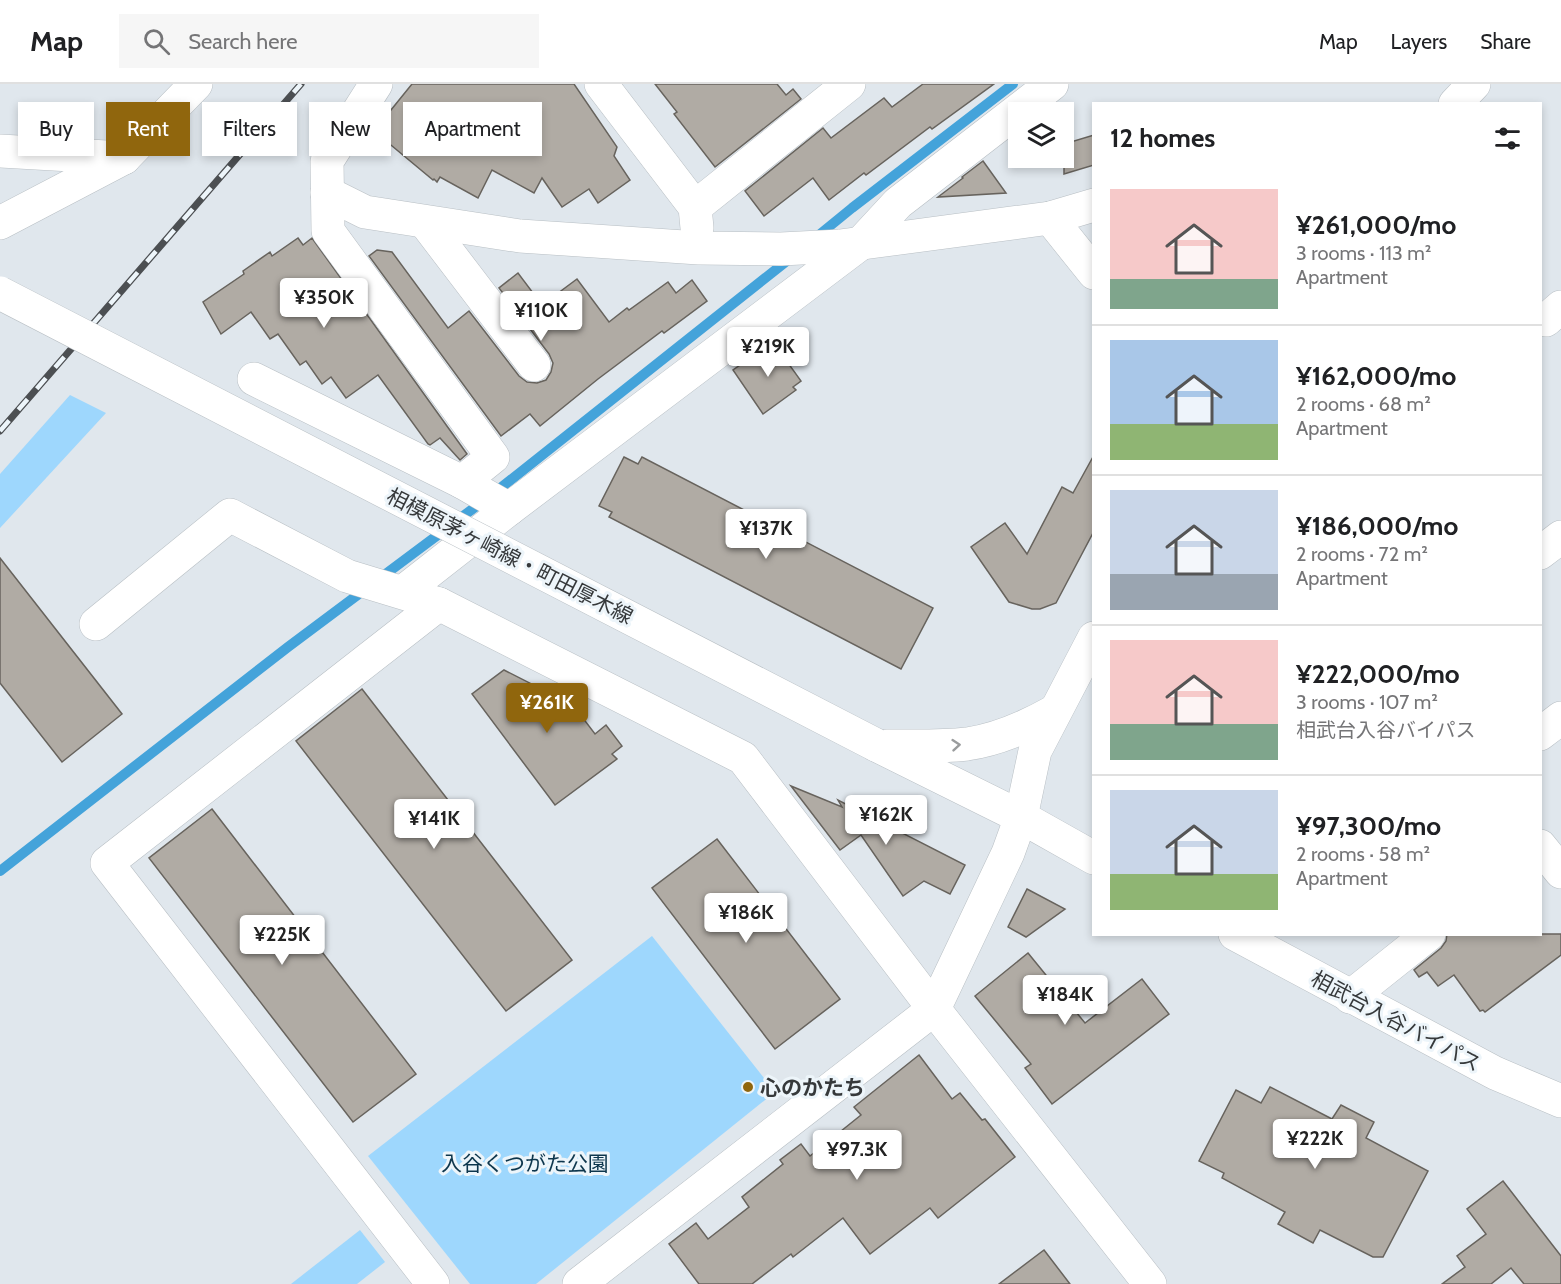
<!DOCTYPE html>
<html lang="en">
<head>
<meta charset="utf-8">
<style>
  :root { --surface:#fff; --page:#f6f6f6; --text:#202124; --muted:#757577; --line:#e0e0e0; --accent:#90660d }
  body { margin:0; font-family:Cabin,"Noto Sans JP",sans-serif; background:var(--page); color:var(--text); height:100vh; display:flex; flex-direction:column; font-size:22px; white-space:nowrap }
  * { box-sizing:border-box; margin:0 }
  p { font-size:20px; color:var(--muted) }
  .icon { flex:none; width:33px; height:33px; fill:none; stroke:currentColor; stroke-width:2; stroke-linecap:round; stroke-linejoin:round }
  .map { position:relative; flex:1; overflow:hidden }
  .drawer { position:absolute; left:1092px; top:18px; width:450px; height:834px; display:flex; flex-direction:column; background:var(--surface); border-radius:0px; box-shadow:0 3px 9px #0003 }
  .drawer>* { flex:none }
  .guide { position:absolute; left:18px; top:18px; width:570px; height:54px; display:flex; gap:12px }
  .tools { position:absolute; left:1008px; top:18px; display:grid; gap:12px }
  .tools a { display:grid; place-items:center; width:66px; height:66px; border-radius:0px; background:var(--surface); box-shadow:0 3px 9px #0003; font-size:30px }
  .price { position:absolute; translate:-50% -51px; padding:0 14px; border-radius:6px; background:#fff; color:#222; font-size:20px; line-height:39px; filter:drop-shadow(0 2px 3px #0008) }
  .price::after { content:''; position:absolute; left:50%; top:36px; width:18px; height:14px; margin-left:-9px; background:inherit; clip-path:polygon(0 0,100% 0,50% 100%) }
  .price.active { background:var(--accent); color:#fff }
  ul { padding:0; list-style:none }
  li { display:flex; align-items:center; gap:18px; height:150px; padding:0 18px }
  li+li { border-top:2px solid var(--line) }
  li span { display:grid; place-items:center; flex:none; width:168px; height:120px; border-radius:0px; color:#555 }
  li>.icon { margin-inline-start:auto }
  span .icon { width:72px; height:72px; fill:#fffc; stroke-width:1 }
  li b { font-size:26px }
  h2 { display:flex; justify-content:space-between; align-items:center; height:72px; padding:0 18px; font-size:26px }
  .tag { padding:0 21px; border-radius:0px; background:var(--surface); box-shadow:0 3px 9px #0003; font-size:21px; line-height:54px }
  .tag.active { background:var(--accent); color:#fff }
  header { display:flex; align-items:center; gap:36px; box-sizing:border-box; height:84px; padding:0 30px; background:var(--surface); border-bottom:2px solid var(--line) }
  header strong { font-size:28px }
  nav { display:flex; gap:33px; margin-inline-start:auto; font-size:21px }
  .search { width:420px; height:54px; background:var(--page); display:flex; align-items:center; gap:15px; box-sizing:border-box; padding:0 21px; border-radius:0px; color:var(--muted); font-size:22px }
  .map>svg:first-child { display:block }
  .green { fill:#9ed7fd }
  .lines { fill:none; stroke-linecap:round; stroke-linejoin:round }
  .stream { stroke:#44a3da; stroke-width:10 }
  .building { fill:#b0aba4; stroke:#67635d; stroke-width:1.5 }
  .minor-casing { stroke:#b8bfc4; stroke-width:34 }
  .major-casing { stroke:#b8bfc4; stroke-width:34 }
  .minor { stroke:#fff; stroke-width:33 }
  .major { stroke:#fff; stroke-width:33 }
  .rail-casing { stroke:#4c4f52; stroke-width:7 }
  .rail { stroke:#edf5fa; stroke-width:4.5; stroke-dasharray:14; stroke-linecap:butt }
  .major-bridge-casing { stroke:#b8bfc4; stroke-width:34; stroke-linecap:butt }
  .major-bridge { stroke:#fff; stroke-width:33 }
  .oneway { stroke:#9a9c9d }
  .poi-dot { fill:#90660d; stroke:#edf5fa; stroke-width:2 }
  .labels { text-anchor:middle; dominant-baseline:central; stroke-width:6; stroke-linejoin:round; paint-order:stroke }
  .street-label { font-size:21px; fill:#36393b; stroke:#edf5fa }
  .poi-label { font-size:21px; font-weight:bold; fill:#36393b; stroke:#edf5fa; text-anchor:start }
  .park-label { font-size:21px; fill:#0d364d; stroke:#edf5fa }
</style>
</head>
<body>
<header>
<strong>Map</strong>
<div class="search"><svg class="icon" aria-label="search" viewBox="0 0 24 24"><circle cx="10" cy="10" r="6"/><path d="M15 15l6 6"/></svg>Search here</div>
<nav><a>Map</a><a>Layers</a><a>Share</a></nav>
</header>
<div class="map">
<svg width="1561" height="1200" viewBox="0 0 1561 1200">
  <rect width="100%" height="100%" fill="#e0e7ed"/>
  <g class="green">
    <path d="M70 311 106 329 0 444V390Z"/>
    <path d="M652 852 775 1008 536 1200H470L368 1072Z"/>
    <path d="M360 1146 385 1178 357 1200H291Z"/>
  </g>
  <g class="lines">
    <g class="stream">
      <path d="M814 155 852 124 1013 0"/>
      <path d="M0 787 288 563 498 406 793 172"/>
    </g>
  </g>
  <g class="building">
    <path d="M412 0H574L617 63 614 72 630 96 598 119 589 105 562 123 542 94 534 109 492 86 478 114 440 93 437 98 434 95 433 96 374 47Z"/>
    <path d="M655 0H777L786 11 793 5 801 15 715 83 674 30 677 28Z"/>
    <path d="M923 0H994L932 45 930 43 866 91 864 89 829 116 813 94 764 132 745 107 823 44 831 54 884 14 892 23Z"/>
    <path d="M1094 51V81L1064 90V60Z"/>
    <path d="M983 77 1006 109 938 113 963 94 962 93Z"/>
    <path d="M298 154 303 161 312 154 467 370 460 376 440 354 430 361 428 360 378 291 346 314 331 293 322 300 306 277 300 281 278 250 270 255 251 228 221 250 203 218 244 190 243 187 270 168 272 172Z"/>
    <path d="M377 166 392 168 448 244 469 227 519 292 527 298 537 299 546 296 551 288 553 279 549 270 499 204 518 189 542 221 577 195 609 238 627 224 629 226 668 198 676 209 692 196 707 217 664 249 662 247 598 295 540 342 530 330 501 352 369 172Z"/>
    <path d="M773 258 801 297 793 303 796 306 763 330 733 286Z"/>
    <path d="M1094 371V447L1056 519 1040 525H1032L1009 518 971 463 1005 439 1027 470 1062 403 1073 409Z"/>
    <path d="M624 373 638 380 642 373 933 524 901 585 609 433 612 428 599 422Z"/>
    <path d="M0 474 122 630 62 678 0 599Z"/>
    <path d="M504 586 573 621 595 650 606 641 622 662 612 670 617 675 555 721 472 610Z"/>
    <path d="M362 605 572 876 506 927 296 657Z"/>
    <path d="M791 702 842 723 838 716 965 781 950 810 924 797 903 812 861 751 840 766Z"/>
    <path d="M212 725 416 990 353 1038 149 774Z"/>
    <path d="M717 755 840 915 775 965 652 804Z"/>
    <path d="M1027 805 1065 825 1026 853 1008 843Z"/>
    <path d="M1447 850H1561V871L1485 928 1483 926 1480 927 1454 891 1438 902 1427 888 1419 893 1414 886 1441 864 1446 857Z"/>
    <path d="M1028 869 1085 939 1142 895 1169 930 1052 1020 1025 984 1031 980 975 912Z"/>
    <path d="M919 971 952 1015 960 1009 982 1036 985 1035 1015 1073 938 1134 930 1124 870 1170 843 1134 793 1173 791 1170 752 1200H699L669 1160 696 1139 708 1155 749 1123 742 1113 783 1080 780 1076 801 1060 810 1072 861 1031 854 1023Z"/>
    <path d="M1270 1003 1332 1035 1341 1021 1374 1038 1366 1054 1428 1087 1383 1173H1373L1320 1146 1313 1159 1278 1140 1285 1128 1222 1094 1224 1089 1199 1077 1236 1006 1261 1019Z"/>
    <path d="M1503 1097 1561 1172V1200H1524L1511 1184 1491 1200H1442L1465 1183 1457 1172 1486 1150 1467 1125Z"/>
    <path d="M1044 1166 1070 1200H999Z"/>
  </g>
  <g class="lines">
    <g class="minor-casing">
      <g id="minor">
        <path d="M376 0 327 77 328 147 493 373 462 398"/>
        <path d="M601 0 695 123 697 144"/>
        <path d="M0 67 124 74"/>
        <path d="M327 109 365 128 520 152 699 164 781 165 840 162 1050 134 1094 121"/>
        <path d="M695 123 849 0"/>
        <path d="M1050 134 1094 189"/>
        <path d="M425 138 534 281"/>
        <path d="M0 139 124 74 196 0"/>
        <path d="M1546 236 1561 223"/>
        <path d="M254 295 462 398 509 425"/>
        <path d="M1540 469 1561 453"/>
        <path d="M403 508 509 425 860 160 898 119 1052 0"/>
        <path d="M96 540 230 431 347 492 439 520 743 674 934 925 1150 1200"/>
        <path d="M1540 650 1561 634"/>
        <path d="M1540 762 1561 788"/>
        <path d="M1350 913 1429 850"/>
        <path d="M433 1200 107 779 439 520"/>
        <path d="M579 1200 934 925 1008 769 1021 733"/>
      </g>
    </g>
    <g class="major-casing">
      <g id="major">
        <path d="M1455 20 1474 0"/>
        <path d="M876 661 1021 733 1094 774"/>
        <path d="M887 662C914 662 941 663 967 660 996 656 1030 641 1055 627"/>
        <path d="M1021 733 1035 667 1094 554"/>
        <path d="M1235 850 1495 989 1561 1017"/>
      </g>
    </g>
    <use href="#minor" class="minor"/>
    <use href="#major" class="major"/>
    <g class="rail-casing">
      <path id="rail" d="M0 347 301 0"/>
    </g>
    <use href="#rail" class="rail"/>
    <g class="major-bridge-casing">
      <path id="major-bridge" d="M0 209 876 661"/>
    </g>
    <use href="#major-bridge" class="major-bridge"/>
  </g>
  <defs><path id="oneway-chevron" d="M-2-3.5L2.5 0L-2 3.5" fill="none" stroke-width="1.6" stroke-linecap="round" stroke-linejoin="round" transform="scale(1.5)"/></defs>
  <use class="oneway" href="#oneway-chevron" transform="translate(956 661) rotate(-5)"/>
  <circle class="poi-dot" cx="748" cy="1003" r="6"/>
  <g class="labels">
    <g class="street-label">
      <text transform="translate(510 472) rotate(27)">相模原茅ヶ崎線・町田厚木線</text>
      <text transform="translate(1396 937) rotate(28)">相武台入谷バイパス</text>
    </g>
    <g class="poi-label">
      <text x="760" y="1003">心のかたち</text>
    </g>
    <g class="park-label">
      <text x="525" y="1079">入谷くつがた公園</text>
    </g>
  </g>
</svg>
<div class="tools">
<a><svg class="icon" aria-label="layers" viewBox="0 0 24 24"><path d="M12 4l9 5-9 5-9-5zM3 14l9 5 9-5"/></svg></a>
</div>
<b class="price" style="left:324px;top:245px">¥350K</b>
<b class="price" style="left:541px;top:258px">¥110K</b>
<b class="price" style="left:768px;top:294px">¥219K</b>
<b class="price" style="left:766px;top:476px">¥137K</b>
<b class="price active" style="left:547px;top:650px">¥261K</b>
<b class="price" style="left:886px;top:762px">¥162K</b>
<b class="price" style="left:434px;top:766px">¥141K</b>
<b class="price" style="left:746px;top:860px">¥186K</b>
<b class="price" style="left:282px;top:882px">¥225K</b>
<b class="price" style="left:1065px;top:942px">¥184K</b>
<b class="price" style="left:1315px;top:1086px">¥222K</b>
<b class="price" style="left:857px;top:1097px">¥97.3K</b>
<div class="guide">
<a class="tag">Buy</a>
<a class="tag active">Rent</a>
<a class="tag">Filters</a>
<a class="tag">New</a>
<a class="tag">Apartment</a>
</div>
<section class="drawer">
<h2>12 homes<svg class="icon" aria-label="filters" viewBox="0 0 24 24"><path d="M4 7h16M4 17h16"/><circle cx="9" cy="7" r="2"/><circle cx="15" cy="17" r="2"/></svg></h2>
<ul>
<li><span style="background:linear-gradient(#f6c9c9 75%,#7fa58c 0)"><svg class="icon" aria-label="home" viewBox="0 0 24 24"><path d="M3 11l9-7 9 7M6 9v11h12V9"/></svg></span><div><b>¥261,000/mo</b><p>3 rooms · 113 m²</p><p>Apartment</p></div></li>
<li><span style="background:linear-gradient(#a9c7e8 70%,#8fb573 0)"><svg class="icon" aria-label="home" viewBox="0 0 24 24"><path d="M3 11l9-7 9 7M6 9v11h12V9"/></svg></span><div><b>¥162,000/mo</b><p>2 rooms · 68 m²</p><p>Apartment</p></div></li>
<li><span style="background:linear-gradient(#c9d6e8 70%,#9aa5b1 0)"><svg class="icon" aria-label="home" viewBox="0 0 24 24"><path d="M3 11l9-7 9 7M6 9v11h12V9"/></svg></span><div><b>¥186,000/mo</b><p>2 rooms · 72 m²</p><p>Apartment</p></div></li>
<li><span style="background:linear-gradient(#f6c9c9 70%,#7fa58c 0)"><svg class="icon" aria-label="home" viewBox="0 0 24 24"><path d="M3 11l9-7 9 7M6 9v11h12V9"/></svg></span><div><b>¥222,000/mo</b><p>3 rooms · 107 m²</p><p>相武台入谷バイパス</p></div></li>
<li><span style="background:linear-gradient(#c9d6e8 70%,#8fb573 0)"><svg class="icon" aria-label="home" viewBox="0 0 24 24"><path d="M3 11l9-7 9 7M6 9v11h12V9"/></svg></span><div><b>¥97,300/mo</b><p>2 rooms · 58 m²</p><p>Apartment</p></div></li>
</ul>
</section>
</div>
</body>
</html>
